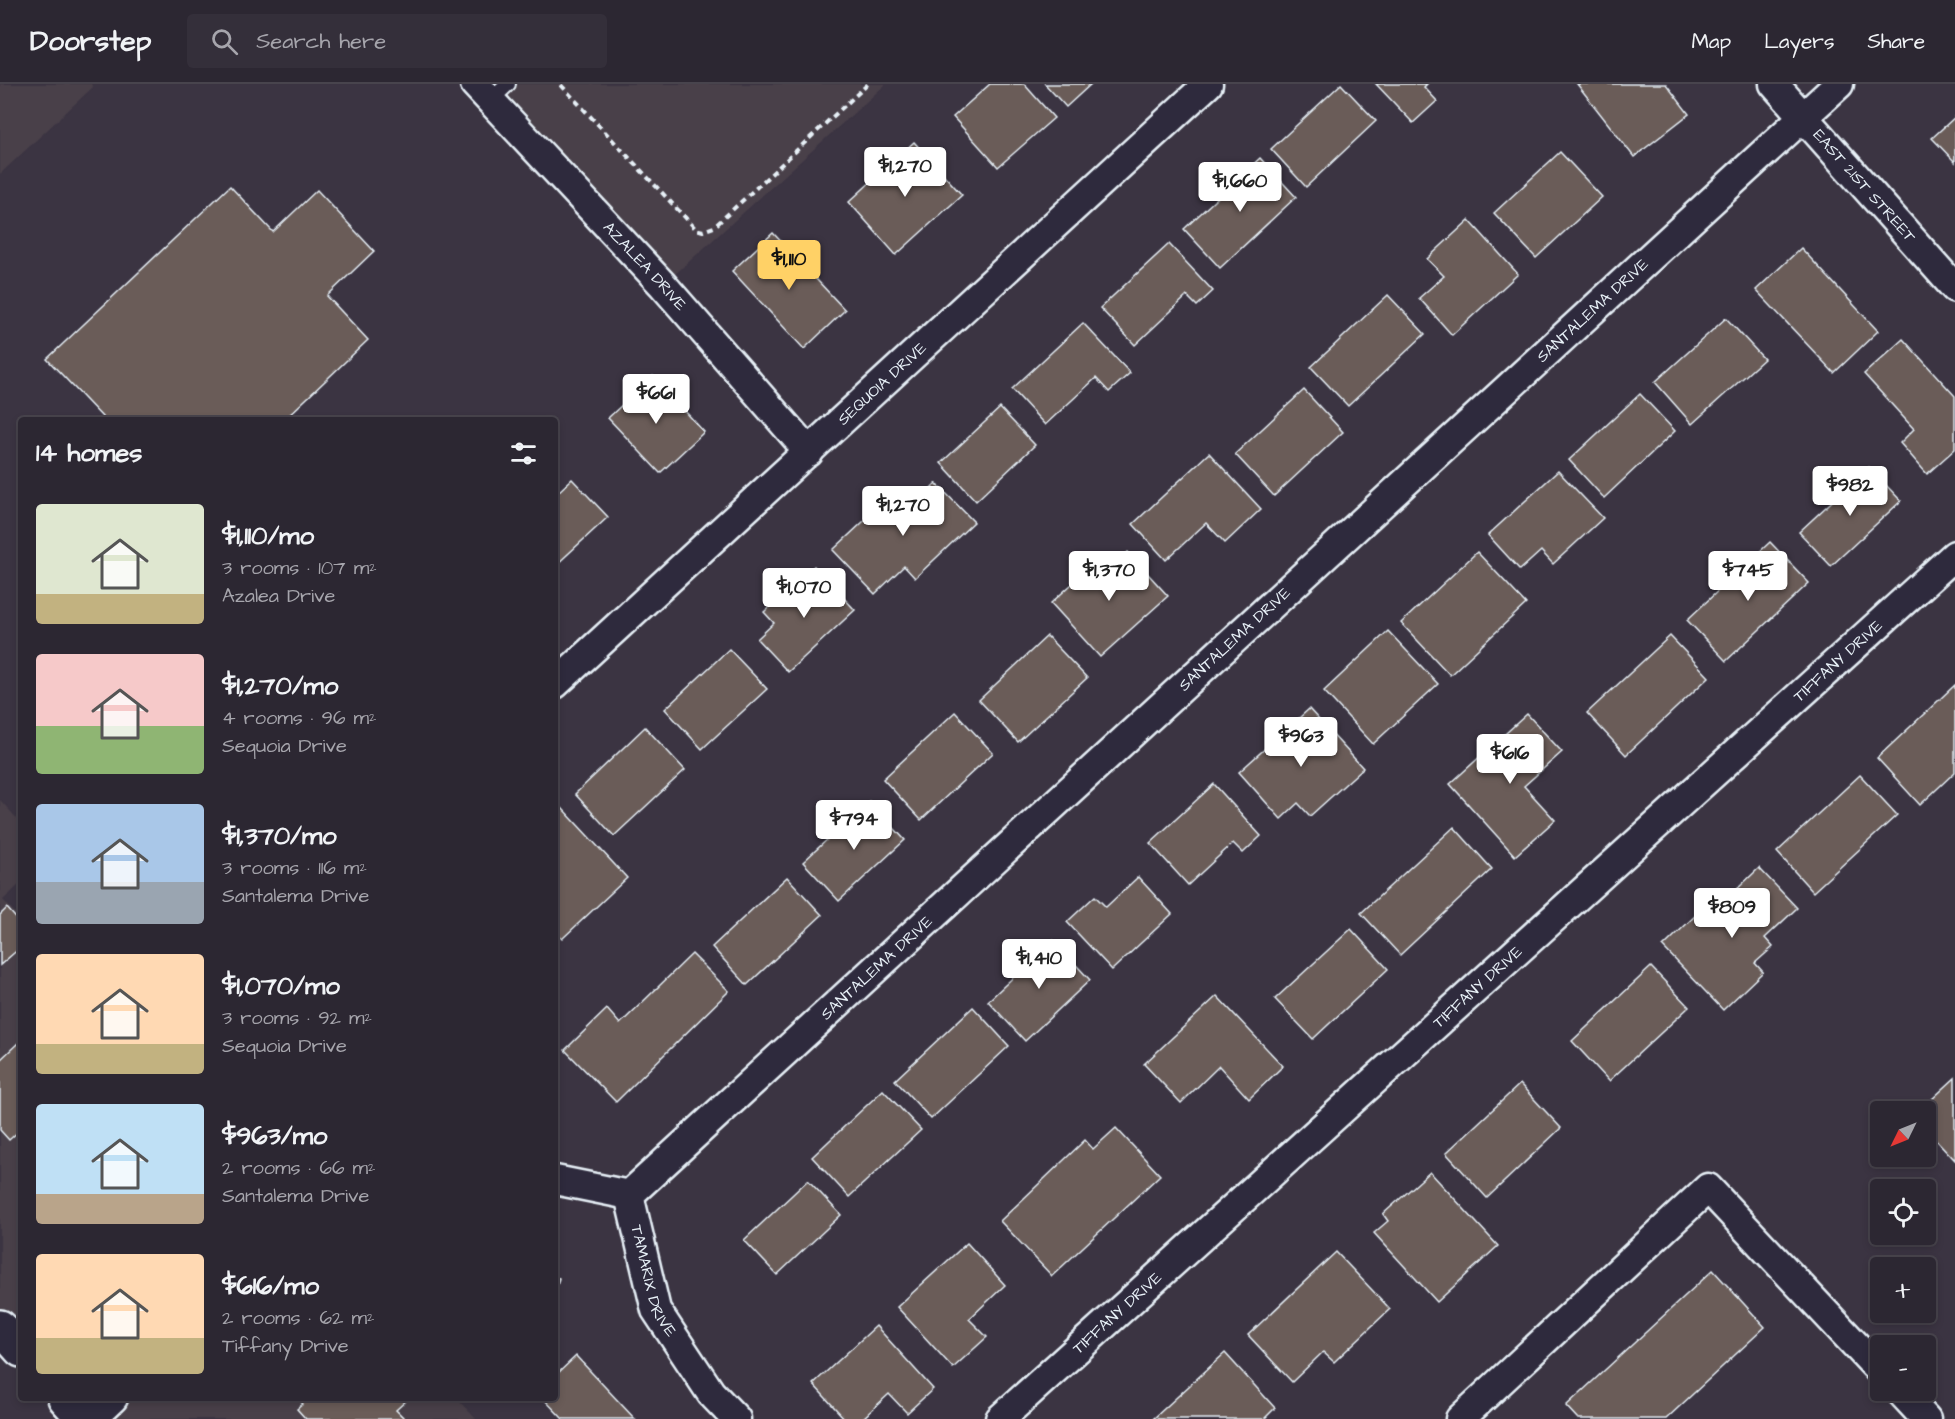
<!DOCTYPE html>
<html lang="en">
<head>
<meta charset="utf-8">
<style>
  :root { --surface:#2c2732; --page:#342f3a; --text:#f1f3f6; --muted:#a6a5ac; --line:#48444d; --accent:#ffd166 }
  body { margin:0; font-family:"Architects Daughter",sans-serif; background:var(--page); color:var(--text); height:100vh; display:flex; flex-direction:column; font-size:22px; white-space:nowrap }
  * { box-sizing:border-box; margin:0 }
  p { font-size:20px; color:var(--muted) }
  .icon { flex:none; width:33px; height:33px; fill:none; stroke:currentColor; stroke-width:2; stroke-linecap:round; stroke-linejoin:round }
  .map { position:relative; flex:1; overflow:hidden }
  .side { position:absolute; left:18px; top:333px; width:540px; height:984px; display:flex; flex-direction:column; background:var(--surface); border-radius:6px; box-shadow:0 3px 9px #0003,0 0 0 2px var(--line) }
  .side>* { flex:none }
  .needle { width:39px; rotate:227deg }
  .tools { position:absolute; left:1870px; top:1017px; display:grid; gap:12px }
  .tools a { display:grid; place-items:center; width:66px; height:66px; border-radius:6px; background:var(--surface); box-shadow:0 3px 9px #0003,0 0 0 2px var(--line); font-size:30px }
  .price { position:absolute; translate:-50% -51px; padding:0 14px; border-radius:6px; background:#fff; color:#222; font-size:20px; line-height:39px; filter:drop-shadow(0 2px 3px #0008) }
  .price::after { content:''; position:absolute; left:50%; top:36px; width:18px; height:14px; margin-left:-9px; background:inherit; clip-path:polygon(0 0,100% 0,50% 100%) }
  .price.selected { background:var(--accent); color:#111 }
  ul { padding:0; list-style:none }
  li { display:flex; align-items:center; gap:18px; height:150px; padding:0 18px }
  li span { display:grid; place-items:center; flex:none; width:168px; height:120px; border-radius:6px; color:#555 }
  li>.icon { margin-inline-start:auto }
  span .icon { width:72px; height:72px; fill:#fffc; stroke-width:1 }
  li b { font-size:26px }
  h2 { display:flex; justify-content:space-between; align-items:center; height:72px; padding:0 18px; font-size:26px }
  header { display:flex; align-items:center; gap:36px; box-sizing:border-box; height:84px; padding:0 30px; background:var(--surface); border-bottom:2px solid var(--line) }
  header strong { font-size:28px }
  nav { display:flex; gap:33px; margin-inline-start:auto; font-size:21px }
  .search { width:420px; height:54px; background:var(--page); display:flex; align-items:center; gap:15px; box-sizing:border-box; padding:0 21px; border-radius:6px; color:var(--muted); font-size:22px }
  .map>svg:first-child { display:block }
  .built { fill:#494049 }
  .building { fill:#6a5c58; stroke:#e8f1f8; stroke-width:1.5 }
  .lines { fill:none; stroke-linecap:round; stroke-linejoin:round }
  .lane-casing { stroke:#e8f1f8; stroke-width:18 }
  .street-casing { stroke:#e8f1f8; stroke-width:33 }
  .primary-casing { stroke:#e8f1f8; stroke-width:38 }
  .path { stroke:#e8f1f8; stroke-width:4; stroke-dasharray:6 4.5; stroke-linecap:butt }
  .lane { stroke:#2f2a3d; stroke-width:14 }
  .street { stroke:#2f2a3d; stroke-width:28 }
  .primary { stroke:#2f2a3d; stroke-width:33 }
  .labels { text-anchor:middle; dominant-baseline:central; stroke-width:6; stroke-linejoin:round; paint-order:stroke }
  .street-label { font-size:16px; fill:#e8f1f8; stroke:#2f2a3d }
</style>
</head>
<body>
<header>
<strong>Doorstep</strong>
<div class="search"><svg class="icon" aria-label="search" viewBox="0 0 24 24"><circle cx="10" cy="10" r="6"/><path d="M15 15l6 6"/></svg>Search here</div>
<nav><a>Map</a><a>Layers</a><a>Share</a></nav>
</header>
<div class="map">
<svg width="1955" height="1335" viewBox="0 0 1955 1335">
  <rect width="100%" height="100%" fill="#3b3442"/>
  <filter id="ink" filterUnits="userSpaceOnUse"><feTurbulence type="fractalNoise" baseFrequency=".0167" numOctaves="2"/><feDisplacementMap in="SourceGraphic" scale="12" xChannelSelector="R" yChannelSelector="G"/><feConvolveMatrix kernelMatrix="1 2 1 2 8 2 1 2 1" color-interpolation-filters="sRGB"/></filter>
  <g filter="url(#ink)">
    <g class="built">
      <path d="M0 0H91L93 3 0 90Z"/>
      <path d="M475 0H886L663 201Z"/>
      <path d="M0 716 21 739V799L3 816 21 835V1266L0 1243Z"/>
      <path d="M65 1314H456L476 1335H85Z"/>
    </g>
    <g class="building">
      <path d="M990 0H1024L1054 34 998 83 953 33Z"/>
      <path d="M1045 0H1091L1066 23Z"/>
      <path d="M1341 0 1376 37 1306 103 1271 65Z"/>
      <path d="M1376 0H1427L1424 3 1437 17 1413 39Z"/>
      <path d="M1577 0H1666L1689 30 1634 73Z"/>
      <path d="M1955 33V78L1932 54Z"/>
      <path d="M914 58 962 111 896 171 849 118Z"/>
      <path d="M1560 68 1602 113 1536 174 1494 129Z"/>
      <path d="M1260 74 1296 113 1220 184 1184 145Z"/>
      <path d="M230 102 273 148 317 106 374 167 327 212 368 256 284 336H105L47 275Z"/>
      <path d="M1469 136 1518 190 1452 251 1419 214 1444 192 1427 175Z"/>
      <path d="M773 149 845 226 804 265 732 187Z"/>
      <path d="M1169 160 1213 207 1197 222 1187 212 1135 261 1100 224Z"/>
      <path d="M1801 164 1878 247 1834 289 1756 206Z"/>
      <path d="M1388 211 1425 250 1348 322 1311 283Z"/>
      <path d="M1726 234 1764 275 1692 340 1655 298Z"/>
      <path d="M1083 239 1130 289 1109 308 1096 294 1045 341 1012 305Z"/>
      <path d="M1903 255 1955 312V365L1927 390 1900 359 1914 345 1864 290Z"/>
      <path d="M653 292 704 348 660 389 608 334Z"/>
      <path d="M1304 306 1343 348 1274 412 1235 370Z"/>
      <path d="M1640 310 1675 347 1604 414 1569 376Z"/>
      <path d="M1000 324 1035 361 976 417 941 379Z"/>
      <path d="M1209 369 1261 425 1225 459 1206 439 1166 476 1133 440Z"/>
      <path d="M1869 383 1901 417 1831 482 1799 448Z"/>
      <path d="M1558 387 1603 434 1553 480 1541 467 1520 486 1488 451Z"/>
      <path d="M572 395 608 433 555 482V411Z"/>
      <path d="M936 399 974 438 915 494 904 482 875 510 833 466 895 408 910 425Z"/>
      <path d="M1770 458 1809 499 1726 577 1687 536Z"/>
      <path d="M1128 468 1168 512 1100 573 1051 519 1101 474 1111 484Z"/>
      <path d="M1477 468 1526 520 1450 591 1401 539Z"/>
      <path d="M814 482 855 526 788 588 757 555 774 539 764 528Z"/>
      <path d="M1388 547 1438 600 1373 660 1324 607Z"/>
      <path d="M1047 552 1087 594 1018 658 979 616Z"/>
      <path d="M1670 552 1709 593 1626 671 1587 629Z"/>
      <path d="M729 565 767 605 702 665 665 625Z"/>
      <path d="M1955 601V688L1920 721 1877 674Z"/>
      <path d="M1309 625 1363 684 1310 732 1298 719 1281 735 1239 688Z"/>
      <path d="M955 628 993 669 921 736 883 695Z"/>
      <path d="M1527 630 1562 668 1524 702 1555 736 1515 772 1450 700Z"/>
      <path d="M645 643 685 686 614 752 575 710Z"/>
      <path d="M1860 691 1897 731 1813 808 1777 768Z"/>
      <path d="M1214 700 1261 752 1243 769 1233 759 1188 801 1150 759Z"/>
      <path d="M869 717 905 756 839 817 803 778Z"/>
      <path d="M562 724 627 794 562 855 555 847V730Z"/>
      <path d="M1454 743 1492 785 1400 871 1361 829Z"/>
      <path d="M1759 784 1797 824 1765 854 1773 863 1755 879 1763 888 1723 926 1663 863 1701 826 1708 833Z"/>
      <path d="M787 793 822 831 747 901 712 863Z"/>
      <path d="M1138 793 1172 830 1112 886 1067 838 1095 812 1106 823Z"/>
      <path d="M7 824 21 840V863L0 881V831Z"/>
      <path d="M1351 845 1388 885 1313 955 1275 915Z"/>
      <path d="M1053 856 1090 896 1025 957 988 917Z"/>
      <path d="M692 870 729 907 616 1018 565 966 607 925 620 940Z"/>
      <path d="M1651 883 1689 923 1609 997 1572 957Z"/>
      <path d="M1217 912 1283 982 1249 1015 1219 982 1181 1019 1144 980Z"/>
      <path d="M973 923 1009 962 931 1035 895 996Z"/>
      <path d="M18 959 21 962V1045L9 1056 0 1046V976Z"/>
      <path d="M1955 994V1076L1926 1045V1028H1918Z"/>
      <path d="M1520 1000 1561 1044 1487 1114 1446 1069Z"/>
      <path d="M883 1006 921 1046 849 1113 812 1073Z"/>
      <path d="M1116 1044 1160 1091 1052 1192 1000 1137 1085 1056 1093 1065Z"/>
      <path d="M1430 1088 1498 1162 1437 1218 1374 1149 1388 1137 1383 1130Z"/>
      <path d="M808 1096 841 1131 777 1191 744 1156Z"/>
      <path d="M967 1159 1005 1201 969 1235 987 1253 953 1284 897 1223Z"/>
      <path d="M1336 1168 1390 1225 1334 1278 1323 1268 1292 1298 1248 1251Z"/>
      <path d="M1713 1186 1765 1243 1666 1335H1578L1566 1322Z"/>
      <path d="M555 1193 559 1194 555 1211Z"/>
      <path d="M876 1242 933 1305 907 1329 889 1310 862 1335H845L813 1300Z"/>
      <path d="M1225 1269 1275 1324 1264 1335H1153Z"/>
      <path d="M576 1272 635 1335H563L543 1314H555V1292Z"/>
      <path d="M297 1314H409L396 1326 405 1335H306L297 1325 303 1320Z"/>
    </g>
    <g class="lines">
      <g class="lane-casing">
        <path id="lane" d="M491 16 508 0"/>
      </g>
      <g class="street-casing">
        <g id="street">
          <path id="s1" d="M475 0 663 201 809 368"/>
          <path id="s2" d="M1774 0 1955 204"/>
          <path id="s3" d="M555 600 1208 0"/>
          <path id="s4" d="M555 1096 629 1111 656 1226 711 1309 736 1335"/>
          <path id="s5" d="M629 1111 1839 0"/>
          <path d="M1899 1306 1926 1335"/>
          <path d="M91 1335 113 1314"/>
          <path id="s6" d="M1000 1335 1955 471"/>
          <path d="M1460 1335 1708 1104 1881 1288"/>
        </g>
      </g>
      <g class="primary-casing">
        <g id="primary">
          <path d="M0 1243 21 1266"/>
          <path d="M65 1314 84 1335"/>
        </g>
      </g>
      <path class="path" d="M561 1 696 145 703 147 714 143 868 0"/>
      <use href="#lane" class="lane"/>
      <use href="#street" class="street"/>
      <use href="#primary" class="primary"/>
    </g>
  </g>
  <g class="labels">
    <g class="street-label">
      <text stroke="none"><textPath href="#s2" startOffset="136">EAST 21ST STREET</textPath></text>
      <text stroke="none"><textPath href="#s1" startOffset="249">AZALEA DRIVE</textPath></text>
      <text stroke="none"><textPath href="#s5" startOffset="1308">SANTALEMA DRIVE</textPath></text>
      <text stroke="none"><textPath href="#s3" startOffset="444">SEQUOIA DRIVE</textPath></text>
      <text stroke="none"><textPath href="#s5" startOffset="822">SANTALEMA DRIVE</textPath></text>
      <text stroke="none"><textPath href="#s6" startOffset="1130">TIFFANY DRIVE</textPath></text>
      <text stroke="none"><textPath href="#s5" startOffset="336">SANTALEMA DRIVE</textPath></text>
      <text stroke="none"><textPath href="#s6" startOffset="644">TIFFANY DRIVE</textPath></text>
      <text stroke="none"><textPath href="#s4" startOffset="165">TAMARIX DRIVE</textPath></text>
      <text stroke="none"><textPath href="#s6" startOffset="158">TIFFANY DRIVE</textPath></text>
    </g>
  </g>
</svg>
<div class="tools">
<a><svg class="needle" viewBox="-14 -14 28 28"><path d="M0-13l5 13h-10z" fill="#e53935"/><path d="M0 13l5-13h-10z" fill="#a6a5ac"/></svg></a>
<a><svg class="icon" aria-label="locate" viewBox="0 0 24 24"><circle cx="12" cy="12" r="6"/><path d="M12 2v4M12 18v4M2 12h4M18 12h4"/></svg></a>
<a>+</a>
<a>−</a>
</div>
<b class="price" style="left:905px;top:114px">$1,270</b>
<b class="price" style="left:1240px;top:129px">$1,660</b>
<b class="price selected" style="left:789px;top:207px">$1,110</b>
<b class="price" style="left:656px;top:341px">$661</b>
<b class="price" style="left:1850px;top:433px">$982</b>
<b class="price" style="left:903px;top:453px">$1,270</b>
<b class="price" style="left:1109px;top:518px">$1,370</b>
<b class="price" style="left:1748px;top:518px">$745</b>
<b class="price" style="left:804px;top:535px">$1,070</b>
<b class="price" style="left:1301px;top:684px">$963</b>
<b class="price" style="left:1510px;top:701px">$616</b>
<b class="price" style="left:854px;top:767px">$794</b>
<b class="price" style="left:1732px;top:855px">$809</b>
<b class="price" style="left:1039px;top:906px">$1,410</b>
<section class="side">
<h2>14 homes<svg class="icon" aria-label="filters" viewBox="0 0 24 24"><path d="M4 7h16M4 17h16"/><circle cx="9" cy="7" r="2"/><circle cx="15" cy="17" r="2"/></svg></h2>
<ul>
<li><span style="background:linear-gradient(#dfe7d0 75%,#c2b280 0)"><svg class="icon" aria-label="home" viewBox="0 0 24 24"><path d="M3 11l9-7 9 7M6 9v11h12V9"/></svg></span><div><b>$1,110/mo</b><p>3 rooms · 107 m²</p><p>Azalea Drive</p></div></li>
<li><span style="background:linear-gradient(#f6c9c9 60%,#8fb573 0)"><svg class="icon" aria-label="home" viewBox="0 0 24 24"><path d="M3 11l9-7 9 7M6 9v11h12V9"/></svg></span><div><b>$1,270/mo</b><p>4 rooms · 96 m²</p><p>Sequoia Drive</p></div></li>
<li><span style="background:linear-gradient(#a9c7e8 65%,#9aa5b1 0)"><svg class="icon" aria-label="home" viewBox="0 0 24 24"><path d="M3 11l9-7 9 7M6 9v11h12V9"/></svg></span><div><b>$1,370/mo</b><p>3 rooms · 116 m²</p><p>Santalema Drive</p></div></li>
<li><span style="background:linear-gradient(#ffd9b3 75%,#c2b280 0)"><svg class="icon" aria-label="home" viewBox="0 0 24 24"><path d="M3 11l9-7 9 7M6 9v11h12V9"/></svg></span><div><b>$1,070/mo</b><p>3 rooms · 92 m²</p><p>Sequoia Drive</p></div></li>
<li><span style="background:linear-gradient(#bfe0f5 75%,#b9a48a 0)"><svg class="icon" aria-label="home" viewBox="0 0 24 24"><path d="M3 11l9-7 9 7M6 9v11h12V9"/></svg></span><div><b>$963/mo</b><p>2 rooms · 66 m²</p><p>Santalema Drive</p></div></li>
<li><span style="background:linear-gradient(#ffd9b3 70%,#c2b280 0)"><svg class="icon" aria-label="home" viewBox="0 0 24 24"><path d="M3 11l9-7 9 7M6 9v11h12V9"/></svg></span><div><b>$616/mo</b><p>2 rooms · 62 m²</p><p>Tiffany Drive</p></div></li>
</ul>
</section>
</div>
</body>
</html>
